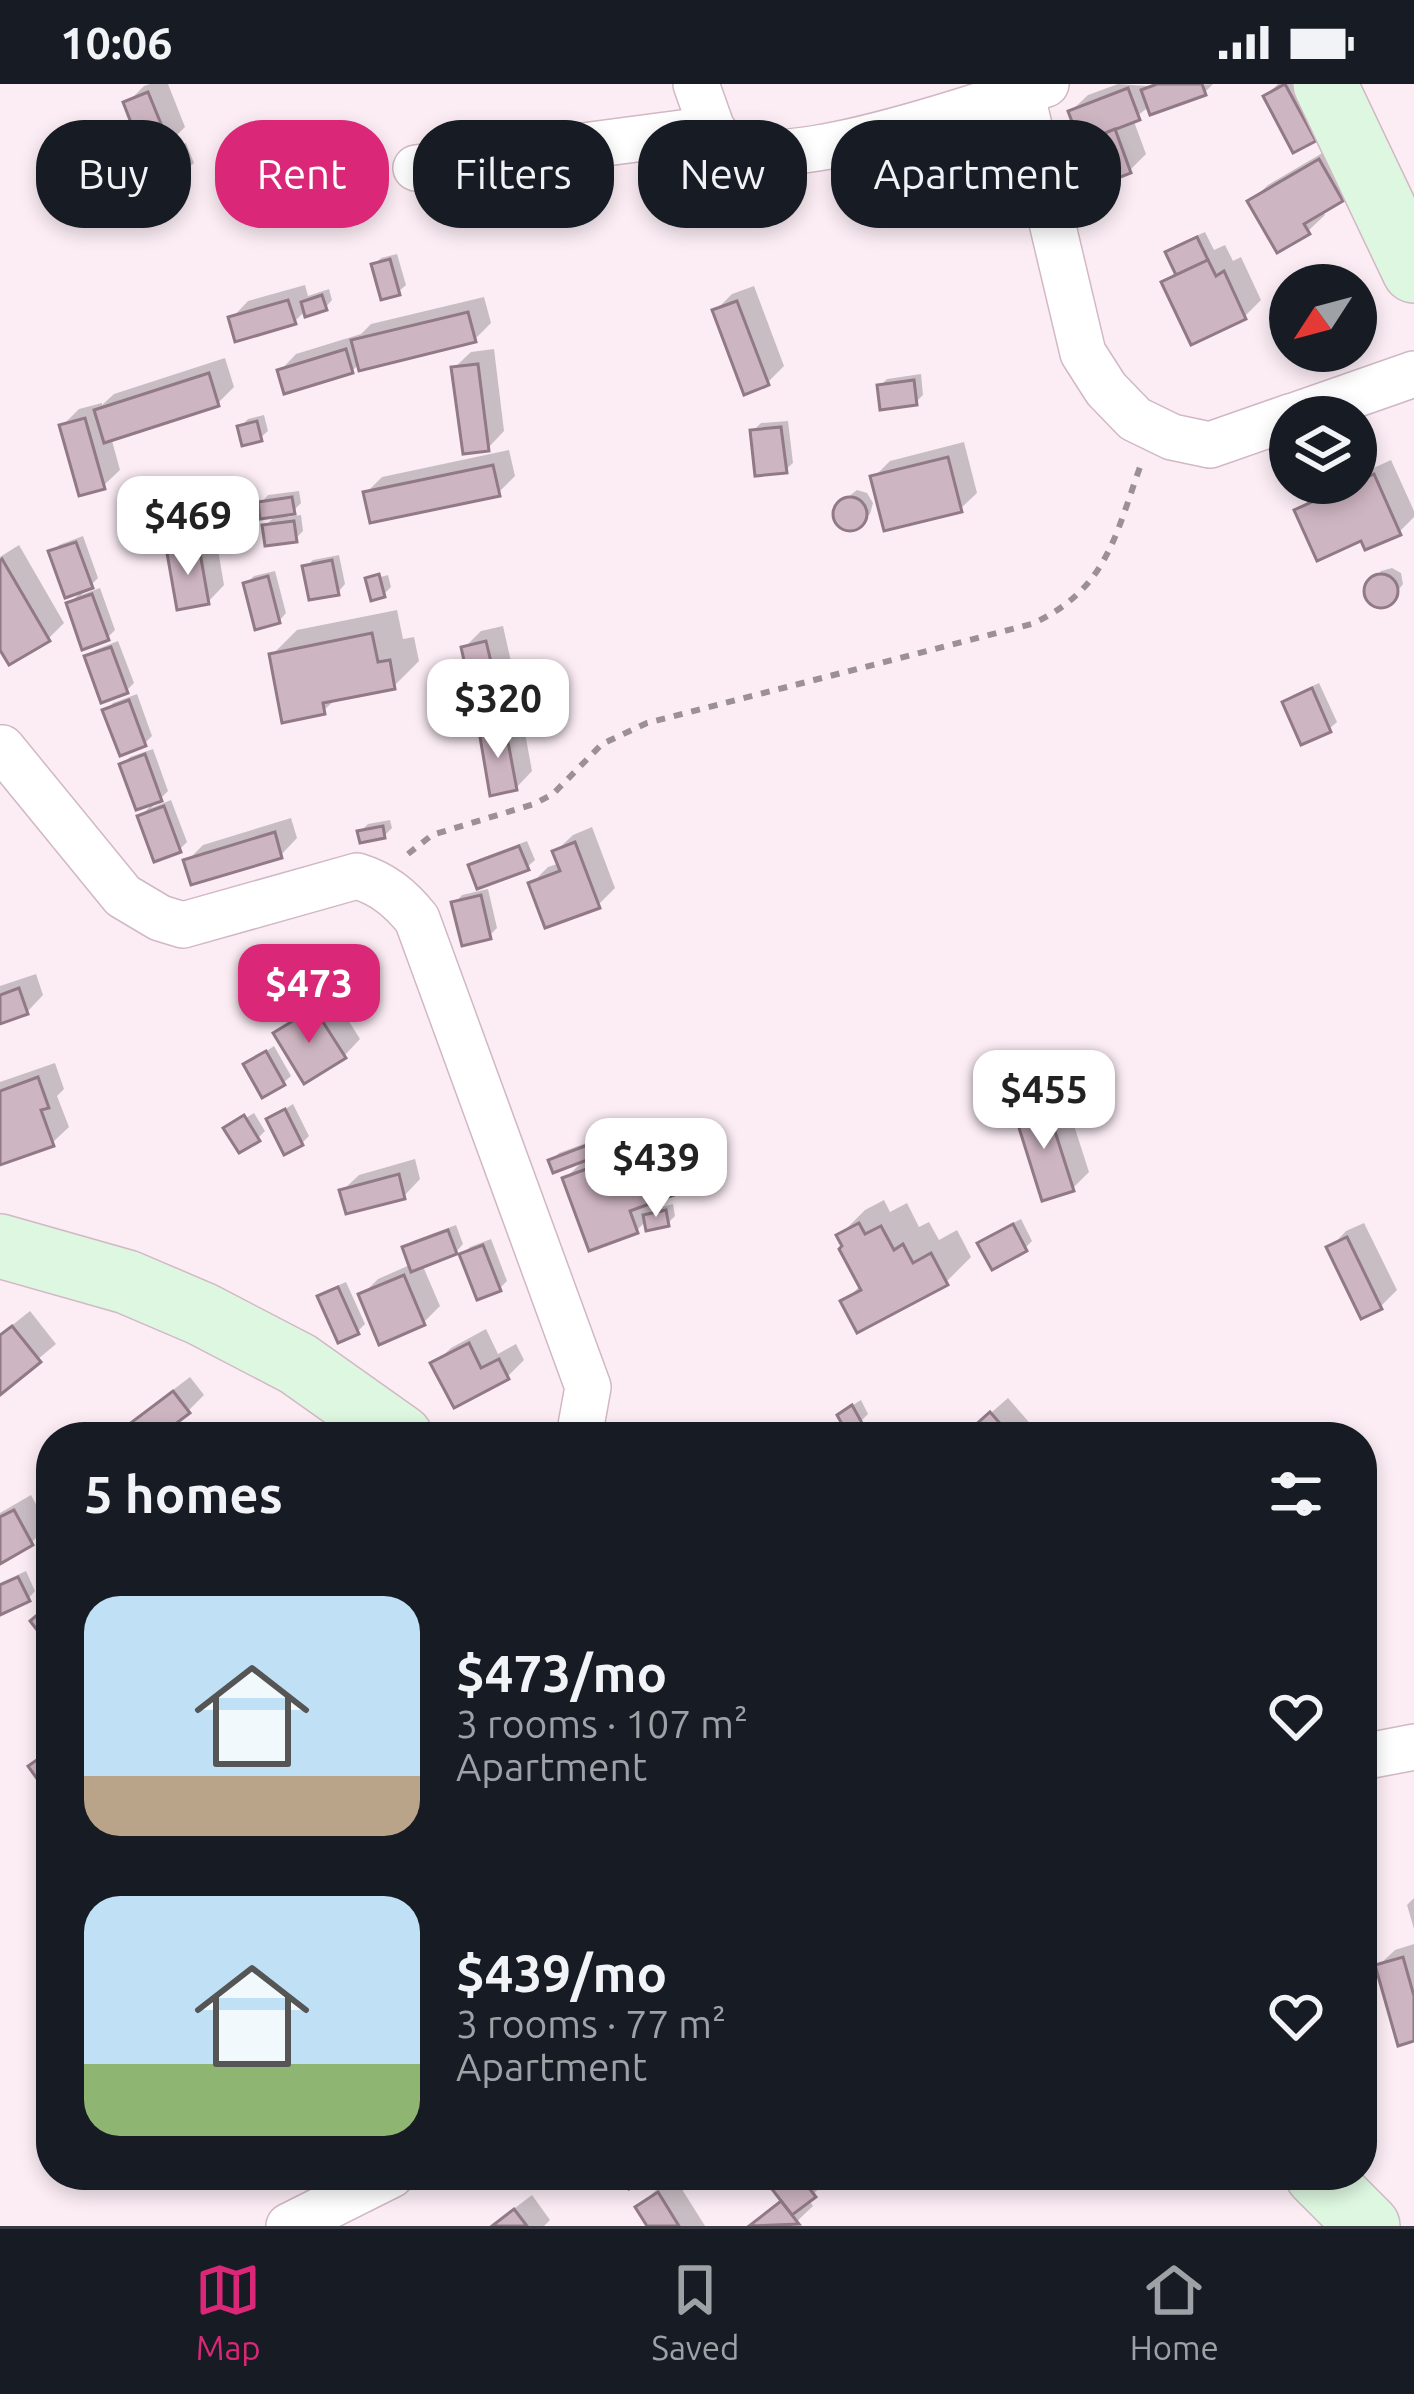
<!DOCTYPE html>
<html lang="en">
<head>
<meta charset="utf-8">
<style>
  :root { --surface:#171b24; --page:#20242c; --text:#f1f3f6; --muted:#9ea1a6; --line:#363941; --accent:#db2777 }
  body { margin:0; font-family:Ubuntu,sans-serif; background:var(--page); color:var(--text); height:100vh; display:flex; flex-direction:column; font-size:45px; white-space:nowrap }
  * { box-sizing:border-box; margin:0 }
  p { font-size:39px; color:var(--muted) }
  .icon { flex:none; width:66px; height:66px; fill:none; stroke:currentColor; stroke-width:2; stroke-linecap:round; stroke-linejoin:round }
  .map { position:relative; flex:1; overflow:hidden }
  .details { position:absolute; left:36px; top:1338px; width:1341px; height:768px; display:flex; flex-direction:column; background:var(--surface); border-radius:48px; box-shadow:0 6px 18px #0003 }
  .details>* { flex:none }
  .top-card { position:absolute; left:36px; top:36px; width:1344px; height:108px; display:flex; gap:24px }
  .needle { width:78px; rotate:234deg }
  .tools { position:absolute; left:1269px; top:180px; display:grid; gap:24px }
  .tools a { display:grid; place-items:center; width:108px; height:108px; border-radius:50%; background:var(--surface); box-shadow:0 6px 18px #0003; font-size:60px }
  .price { position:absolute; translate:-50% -102px; padding:0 27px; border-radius:24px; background:#fff; color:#222; font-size:39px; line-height:78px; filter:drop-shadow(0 3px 6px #0008) }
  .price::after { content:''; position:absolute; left:50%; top:72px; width:36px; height:27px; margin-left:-18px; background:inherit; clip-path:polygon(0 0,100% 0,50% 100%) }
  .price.on { background:var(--accent); color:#fff }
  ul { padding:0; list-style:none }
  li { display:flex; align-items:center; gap:36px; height:300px; padding:0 48px }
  li span { display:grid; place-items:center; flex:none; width:336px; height:240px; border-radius:36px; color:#555 }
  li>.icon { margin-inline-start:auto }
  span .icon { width:144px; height:144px; fill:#fffc; stroke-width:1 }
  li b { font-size:51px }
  h2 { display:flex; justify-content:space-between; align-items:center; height:144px; padding:0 48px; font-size:51px }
  .tag { padding:0 42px; border-radius:48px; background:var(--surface); box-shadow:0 6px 18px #0003; font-size:42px; line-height:108px }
  .tag.on { background:var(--accent); color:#fff }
  .status { display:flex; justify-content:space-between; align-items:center; height:84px; padding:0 60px; background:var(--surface); direction:ltr }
  .status svg { height:33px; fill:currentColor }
  .tab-bar { display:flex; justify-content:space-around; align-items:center; height:168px; border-top:3px solid var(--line); background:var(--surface); font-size:33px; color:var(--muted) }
  .tab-bar a { display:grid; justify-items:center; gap:6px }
  .tab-bar .on { color:var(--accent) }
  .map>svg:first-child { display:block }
  .shadow { fill:#0003 }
  .building { fill:#ceb5c2; stroke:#917a86; stroke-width:3 }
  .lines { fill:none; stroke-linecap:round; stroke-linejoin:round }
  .street-casing { stroke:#d1b8c4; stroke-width:48 }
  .secondary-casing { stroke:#d1b8c4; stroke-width:66 }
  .path { stroke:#9c9097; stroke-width:6; stroke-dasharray:9 9; stroke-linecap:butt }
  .street { stroke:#fff; stroke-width:45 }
  .secondary { stroke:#ddf7e0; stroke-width:63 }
</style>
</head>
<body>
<div class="status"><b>10:06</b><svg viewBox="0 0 49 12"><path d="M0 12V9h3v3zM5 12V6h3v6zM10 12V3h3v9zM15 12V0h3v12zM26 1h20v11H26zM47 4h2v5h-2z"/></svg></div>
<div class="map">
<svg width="1414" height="2142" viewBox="0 0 1414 2142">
  <rect width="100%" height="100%" fill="#fcedf5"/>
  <g class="shadow">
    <path d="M150 0H168L185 43 158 70 186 59 194 79 186 86 143 80 160 63 127 19 144 2Z"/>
    <path d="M1118 0 1149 2 1213 0 1205 8 1150 22 1133 35 1146 70 1130 86 1077 80 1087 70 1071 27 1088 11Z"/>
    <path d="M1278 0H1310L1331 38 1314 54 1266 12Z"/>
    <path d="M1336 61 1358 98 1341 115 1322 126 1325 131 1308 147 1251 117 1268 101Z"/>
    <path d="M1205 148 1214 166 1225 161 1233 177 1241 173 1261 216 1244 233 1165 199 1177 186 1169 169 1176 161Z"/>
    <path d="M397 170 406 201 398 208 374 181 381 174Z"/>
    <path d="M305 201 308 212 329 205 332 216 325 224 306 226 294 238 232 234 248 217Z"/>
    <path d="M754 202 784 282 768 298 716 226 732 210Z"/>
    <path d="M484 213 491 239 474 256 360 279 352 287H280L296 270 361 250 371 240Z"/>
    <path d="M494 265 504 347 488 364 454 284 471 268Z"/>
    <path d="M225 274 234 303 218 319 111 353 120 386 103 402 62 342 79 325 102 319V321L114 310Z"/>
    <path d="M921 290 923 311 916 318 880 302 887 295Z"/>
    <path d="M264 331 268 347 260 354 240 343 248 335Z"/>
    <path d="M788 337 793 379 785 386 753 347 761 339Z"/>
    <path d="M964 358 977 409 960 425 874 393 890 377Z"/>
    <path d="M509 366 515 392 498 409H366L382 393Z"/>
    <path d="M1391 376 1414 427V433L1399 448 1362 453 1298 427 1315 410 1339 399H1356V392Z"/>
    <path d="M220 404 224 413 216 420 205 425 202 416 209 409Z"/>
    <path d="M857 406 867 409 873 419 870 430 851 444 841 441 836 432 838 421Z"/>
    <path d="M299 407 301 419 287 433 301 431 303 447 295 455 265 442 278 429 261 419 268 411Z"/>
    <path d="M215 448 224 501 208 518 170 470 187 453Z"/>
    <path d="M83 452 98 494 81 511 100 504 115 546 107 554 69 520 86 503 52 468 59 461Z"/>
    <path d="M19 461 64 539 48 555 0 560V473Z"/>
    <path d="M339 471 345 500 338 508 306 483 313 476Z"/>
    <path d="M1392 484 1401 489 1403 500 1390 517 1379 520 1370 515 1368 505 1381 487Z"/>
    <path d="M275 487 286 529 279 537 246 500 254 492Z"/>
    <path d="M373 490V495L388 491 391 503 384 510 368 495Z"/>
    <path d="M397 526 403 555 414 553 419 577 394 602 338 613 323 627 272 571 297 546Z"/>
    <path d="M503 542 520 618 508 630 521 627 532 687 516 704 482 648 493 636 464 564 481 547Z"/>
    <path d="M118 557 134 599 126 607 88 573 95 566Z"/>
    <path d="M1319 599 1337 638 1329 645 1285 618 1293 611Z"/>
    <path d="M137 610 152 652 145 659 106 626 113 619Z"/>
    <path d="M153 665 168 707 151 724 171 716 187 758 179 766 140 733 157 715 122 681 130 673Z"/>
    <path d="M291 734 297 754 281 771 187 777 203 761Z"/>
    <path d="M390 736 392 744 384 752 360 748 368 740Z"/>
    <path d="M592 743 615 804 598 821 531 800 548 783 560 779 556 767 573 751Z"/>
    <path d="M527 757 535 776 527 783 471 782 479 775Z"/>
    <path d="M488 805 497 844 489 852 455 819 462 811Z"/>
    <path d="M293 880 310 914 303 921 267 896 274 889Z"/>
    <path d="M36 890 43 911 27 928 0 936V902Z"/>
    <path d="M332 910 360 955 344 972 277 950 293 933Z"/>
    <path d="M274 962 291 992 283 999 247 980Z"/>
    <path d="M55 979 64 1005 57 1012 69 1043 52 1059 0 1078V998Z"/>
    <path d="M1062 1004 1089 1088 1072 1105 1018 1029 1034 1013Z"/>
    <path d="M293 1020 309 1052 302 1059 270 1035Z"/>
    <path d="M254 1029 265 1047 258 1054 231 1043Z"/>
    <path d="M688 1034 706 1081 681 1106 659 1114 662 1123 673 1120 675 1132 668 1139 647 1136 637 1146 565 1095 587 1073 552 1076 559 1069 627 1044 631 1055Z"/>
    <path d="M415 1075 420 1095 404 1112 342 1107 359 1091Z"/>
    <path d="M884 1116 890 1128 907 1119 919 1143 929 1138 939 1156 957 1146 971 1173 946 1198 844 1218 861 1201 840 1151 865 1126Z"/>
    <path d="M1021 1135 1032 1157 1025 1164 981 1159 988 1152Z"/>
    <path d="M1364 1139 1397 1206 1380 1223 1330 1164 1346 1147Z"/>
    <path d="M456 1141 463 1160 456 1168 422 1180 440 1222 423 1239 362 1211 378 1195 412 1180 405 1164 413 1157Z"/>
    <path d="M491 1155 507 1197 500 1204 462 1171 470 1163Z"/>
    <path d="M346 1198 365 1240 357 1248 320 1213 328 1206Z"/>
    <path d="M30 1227 56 1260 0 1307V1251Z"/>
    <path d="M486 1245 498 1270 516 1260 524 1276 507 1293 434 1280 451 1264Z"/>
    <path d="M190 1293 204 1311 188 1327 153 1353H122L120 1350 136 1334Z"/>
    <path d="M1008 1314 1042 1353H965L976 1342Z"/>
    <path d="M861 1316 868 1330 861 1337 848 1324Z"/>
    <path d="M31 1411 48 1442 31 1459 0 1476V1429Z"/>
    <path d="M1363 1412 1368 1431 1364 1436 1375 1472 1362 1485Z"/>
    <path d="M26 1487 35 1507 28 1515 0 1527V1499Z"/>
    <path d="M1414 1814V1845L1407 1821Z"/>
    <path d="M1414 1860V1954L1378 1882 1395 1866Z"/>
    <path d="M765 2091H828L830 2094 808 2115 813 2122 792 2142H748L783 2115Z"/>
    <path d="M675 2094 705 2142H650L638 2123 655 2107Z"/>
    <path d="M532 2111 550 2136 544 2142H491Z"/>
  </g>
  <g class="building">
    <path d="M1157 0H1202L1206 11 1150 31 1141 6Z"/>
    <path d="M1285 0 1316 57 1293 69 1263 12Z"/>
    <path d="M1128 4 1140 36 1080 59 1068 27Z"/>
    <path d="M148 8 170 62 144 72 123 18Z"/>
    <path d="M1115 45 1131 89 1084 107 1073 79 1086 74 1080 59Z"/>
    <path d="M178 64 188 89 148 104 139 80Z"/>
    <path d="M1319 75 1343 117 1304 140 1310 150 1277 169 1247 117Z"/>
    <path d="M1197 153 1208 176 1176 191 1165 168Z"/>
    <path d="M390 175 400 211 381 216 371 180Z"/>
    <path d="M1208 176 1216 192 1224 187 1246 235 1191 261 1161 198Z"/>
    <path d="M322 211 327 226 305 233 301 218Z"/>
    <path d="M288 216 296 240 235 258 228 233Z"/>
    <path d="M737 217 769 301 744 311 712 226Z"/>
    <path d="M468 228 476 258 359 287 351 256Z"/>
    <path d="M346 265 353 289 284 310 277 286Z"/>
    <path d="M478 280 489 367 463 370 451 283Z"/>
    <path d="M209 289 219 322 104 359 94 326Z"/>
    <path d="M914 296 917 321 880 326 877 301Z"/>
    <path d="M85 334 105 405 79 412 59 341Z"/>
    <path d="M257 337 262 357 242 362 237 342Z"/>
    <path d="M781 343 787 389 755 392 750 346Z"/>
    <path d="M948 373 962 428 884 447 870 392Z"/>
    <path d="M493 381 500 412 370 439 363 408Z"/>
    <path d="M1374 390 1401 451 1365 466 1361 457 1317 477 1294 426Z"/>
    <circle cx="850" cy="430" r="17"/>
    <path d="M292 413 295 430 260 435 258 418Z"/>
    <path d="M294 437 297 458 265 462 262 441Z"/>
    <path d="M76 458 93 504 65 514 48 467Z"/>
    <path d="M199 463 209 520 177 526 167 469Z"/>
    <path d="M2 475 50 557 9 581 0 566V477Z"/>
    <path d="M332 476 339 511 309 516 302 482Z"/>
    <path d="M379 490 385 513 371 517 365 494Z"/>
    <circle cx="1381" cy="507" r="17"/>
    <path d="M268 492 280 539 255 546 243 499Z"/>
    <path d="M92 510 109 556 82 566 66 519Z"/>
    <path d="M372 549 378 578 390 576 395 605 323 619 325 630 282 639 269 570Z"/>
    <path d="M486 557 505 637 479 643 461 563Z"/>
    <path d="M111 563 128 609 101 619 84 572Z"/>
    <path d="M1312 604 1331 648 1301 661 1282 618Z"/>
    <path d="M129 616 146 662 120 672 102 626Z"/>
    <path d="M505 642 517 706 490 712 479 647Z"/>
    <path d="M145 670 162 717 136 726 119 680Z"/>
    <path d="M164 722 181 768 154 778 137 732Z"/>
    <path d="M383 742 385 754 360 759 357 747Z"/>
    <path d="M275 748 282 774 191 801 183 776Z"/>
    <path d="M575 758 600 824 545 844 528 799 560 787 552 767Z"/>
    <path d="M519 762 529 786 477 805 468 781Z"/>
    <path d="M481 811 491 855 462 862 451 818Z"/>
    <path d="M285 885 304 924 282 935 263 896Z"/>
    <path d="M19 904 28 930 0 940V911Z"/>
    <path d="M314 924 346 974 304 1000 273 949Z"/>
    <path d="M266 967 285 1001 262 1014 243 980Z"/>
    <path d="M38 993 49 1024 41 1026 54 1062 0 1081V1007Z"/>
    <path d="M1046 1019 1074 1107 1042 1117 1014 1028Z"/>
    <path d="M285 1025 303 1061 284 1071 266 1035Z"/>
    <path d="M244 1031 260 1057 239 1069 223 1044Z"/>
    <path d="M619 1049 624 1062 553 1089 548 1076Z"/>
    <path d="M663 1057 682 1108 630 1127 638 1149 589 1167 562 1094Z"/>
    <path d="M399 1090 405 1115 346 1130 339 1106Z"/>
    <path d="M666 1126 669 1142 646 1147 643 1131Z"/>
    <path d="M859 1139 865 1150 881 1142 894 1166 903 1160 913 1179 931 1169 948 1201 857 1249 840 1217 861 1206 839 1165 842 1162 836 1151Z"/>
    <path d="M1013 1140 1027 1167 992 1186 977 1159Z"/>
    <path d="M448 1146 457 1170 411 1188 402 1163Z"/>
    <path d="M1347 1153 1382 1225 1361 1235 1326 1163Z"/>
    <path d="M483 1161 501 1207 477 1216 459 1170Z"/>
    <path d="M404 1191 425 1241 379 1261 358 1210Z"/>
    <path d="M338 1203 359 1250 338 1259 317 1212Z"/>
    <path d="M12 1242 41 1278 0 1311V1251Z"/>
    <path d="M469 1259 481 1284 499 1275 509 1295 454 1324 430 1279Z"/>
    <path d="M173 1307 190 1329 158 1353H118L116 1350Z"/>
    <path d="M852 1321 862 1339 847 1349 837 1331Z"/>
    <path d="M990 1328 1012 1353H962Z"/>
    <path d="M14 1426 33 1461 0 1480V1433Z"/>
    <path d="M18 1493 30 1517 0 1531V1501Z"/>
    <path d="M49 1521 51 1523V1564L30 1537Z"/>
    <path d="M51 1666V1697L43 1703 28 1682Z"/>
    <path d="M1403 1873 1414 1912V1957L1398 1962 1375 1881Z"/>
    <path d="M622 2091H653L654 2092 629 2105Z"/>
    <path d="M761 2091H799L816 2113 792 2131Z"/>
    <path d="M658 2108 679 2142H647L635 2123Z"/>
    <path d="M781 2117 799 2140 749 2142Z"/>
    <path d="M514 2125 527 2142H492Z"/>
  </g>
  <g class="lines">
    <g class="street-casing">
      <g id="street">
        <path d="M696 0 712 45"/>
        <path d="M1021 8 1083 269 1106 305 1135 335 1172 353 1210 361 1290 333"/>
        <path d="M416 84 712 45C716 50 720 56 725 59 777 95 986 19 1046 0"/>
        <path d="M1291 333 1414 290"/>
        <path d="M2 664 123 812 160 834 183 841 357 792C383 800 400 814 417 835L588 1303 579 1353"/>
        <path d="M1362 1673 1414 1663"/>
        <path d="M289 2142 391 2091"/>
      </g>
    </g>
    <g class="secondary-casing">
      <g id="secondary">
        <path d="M1325 0 1414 187"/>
        <path d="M0 1162 127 1198 202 1230 298 1280 401 1353"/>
        <path d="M1317 2091 1368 2142"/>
      </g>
    </g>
    <path class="path" d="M408 770 432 751 534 720 553 710 602 660 647 639 1032 540C1106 506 1115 453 1140 383"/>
    <use href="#street" class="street"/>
    <use href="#secondary" class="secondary"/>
  </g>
</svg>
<div class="tools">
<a><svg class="needle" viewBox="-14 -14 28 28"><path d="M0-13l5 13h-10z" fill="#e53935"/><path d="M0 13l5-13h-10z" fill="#9ea1a6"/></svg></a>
<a><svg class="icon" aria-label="layers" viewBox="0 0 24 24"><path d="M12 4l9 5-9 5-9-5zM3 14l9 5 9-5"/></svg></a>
</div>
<b class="price" style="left:188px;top:494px">$469</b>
<b class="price" style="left:498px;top:677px">$320</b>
<b class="price on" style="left:309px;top:962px">$473</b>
<b class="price" style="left:1044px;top:1068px">$455</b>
<b class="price" style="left:656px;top:1136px">$439</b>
<div class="top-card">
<a class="tag">Buy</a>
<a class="tag on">Rent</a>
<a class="tag">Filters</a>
<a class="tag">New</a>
<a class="tag">Apartment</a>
</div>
<section class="details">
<h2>5 homes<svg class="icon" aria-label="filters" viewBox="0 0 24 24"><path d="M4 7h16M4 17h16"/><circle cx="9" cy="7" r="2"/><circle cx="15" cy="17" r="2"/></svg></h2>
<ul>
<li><span style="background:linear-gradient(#bfe0f5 75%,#b9a48a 0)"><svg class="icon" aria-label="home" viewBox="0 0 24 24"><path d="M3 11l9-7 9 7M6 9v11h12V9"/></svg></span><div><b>$473/mo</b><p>3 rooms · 107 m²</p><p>Apartment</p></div><svg class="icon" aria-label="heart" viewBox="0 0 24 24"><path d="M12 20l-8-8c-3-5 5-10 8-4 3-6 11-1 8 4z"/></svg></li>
<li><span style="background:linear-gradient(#bfe0f5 70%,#8fb573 0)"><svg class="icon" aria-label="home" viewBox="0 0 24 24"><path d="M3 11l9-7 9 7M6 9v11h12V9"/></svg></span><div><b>$439/mo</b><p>3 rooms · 77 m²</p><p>Apartment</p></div><svg class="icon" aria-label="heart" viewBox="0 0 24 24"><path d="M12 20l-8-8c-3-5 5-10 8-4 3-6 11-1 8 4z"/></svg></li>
</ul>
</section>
</div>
<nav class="tab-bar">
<a class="on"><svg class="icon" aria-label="map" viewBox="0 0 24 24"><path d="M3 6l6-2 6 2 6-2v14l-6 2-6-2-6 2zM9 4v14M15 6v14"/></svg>Map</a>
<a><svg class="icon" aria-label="saved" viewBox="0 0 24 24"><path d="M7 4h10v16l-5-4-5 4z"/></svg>Saved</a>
<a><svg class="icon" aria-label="home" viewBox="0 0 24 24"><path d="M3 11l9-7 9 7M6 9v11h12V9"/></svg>Home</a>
</nav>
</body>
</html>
